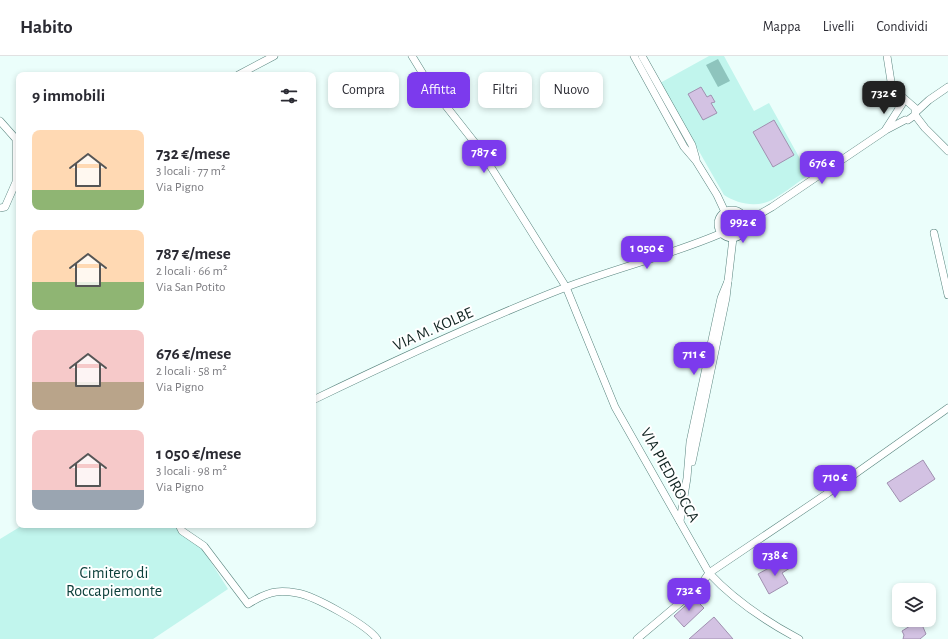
<!DOCTYPE html>
<html lang="it">
<head>
<meta charset="utf-8">
<style>
  :root { --surface:#fff; --page:#f2f2f3; --text:#2b2b33; --muted:#7c7c81; --line:#e1e1e2; --accent:#7c3aed }
  body { margin:0; font-family:"Alegreya Sans",sans-serif; background:var(--page); color:var(--text); height:100vh; display:flex; flex-direction:column; font-size:15px; white-space:nowrap }
  * { box-sizing:border-box; margin:0 }
  p { font-size:13px; color:var(--muted) }
  .icon { flex:none; width:22px; height:22px; fill:none; stroke:currentColor; stroke-width:2; stroke-linecap:round; stroke-linejoin:round }
  .map { position:relative; flex:1; overflow:hidden }
  .details { position:absolute; left:16px; top:16px; width:300px; height:456px; display:flex; flex-direction:column; background:var(--surface); border-radius:8px; box-shadow:0 2px 6px #0003 }
  .details>* { flex:none }
  .hud { position:absolute; left:328px; top:16px; width:380px; height:36px; display:flex; gap:8px }
  .controls { position:absolute; left:892px; top:527px; display:grid; gap:8px }
  .controls a { display:grid; place-items:center; width:44px; height:44px; border-radius:8px; background:var(--surface); box-shadow:0 2px 6px #0003; font-size:20px }
  .price { position:absolute; translate:-50% -34px; padding:0 9px; border-radius:8px; background:var(--accent); color:#fff; font-size:13px; line-height:26px; filter:drop-shadow(0 1px 2px #0008) }
  .price::after { content:''; position:absolute; left:50%; top:24px; width:12px; height:9px; margin-left:-6px; background:inherit; clip-path:polygon(0 0,100% 0,50% 100%) }
  .price.selected { background:#222; color:#fff }
  ul { padding:0; list-style:none }
  li { display:flex; align-items:center; gap:12px; height:100px; padding:0 16px }
  li span { display:grid; place-items:center; flex:none; width:112px; height:80px; border-radius:8px; color:#555 }
  li>.icon { margin-inline-start:auto }
  span .icon { width:48px; height:48px; fill:#fffc; stroke-width:1 }
  li b { font-size:17px }
  h2 { display:flex; justify-content:space-between; align-items:center; height:48px; padding:0 16px; font-size:17px }
  .tag { padding:0 14px; border-radius:8px; background:var(--surface); box-shadow:0 2px 6px #0003; font-size:14px; line-height:36px }
  .tag.selected { background:var(--accent); color:#fff }
  header { display:flex; align-items:center; gap:24px; box-sizing:border-box; height:56px; padding:0 20px; background:var(--surface); border-bottom:1px solid var(--line) }
  header strong { font-size:19px }
  nav { display:flex; gap:22px; margin-inline-start:auto; font-size:14px }
  .map>svg:first-child { display:block }
  .green { fill:#c1f5ed }
  .water { fill:#8ec4bd }
  .building { fill:#d3c2e3; stroke:#a090b0 }
  .lines { fill:none; stroke-linecap:round; stroke-linejoin:round }
  .street-casing { stroke:#59857f; stroke-width:8 }
  .street { stroke:#fff; stroke-width:7 }
  .labels { text-anchor:middle; dominant-baseline:central; stroke-width:4; stroke-linejoin:round; paint-order:stroke }
  .street-label { font-size:16px; fill:#122522; stroke:#fff }
  .park-label { font-size:16px; fill:#0a3e39; stroke:#fff }
</style>
</head>
<body>
<header>
<strong>Habito</strong>
<nav><a>Mappa</a><a>Livelli</a><a>Condividi</a></nav>
</header>
<div class="map">
<svg width="948" height="583" viewBox="0 0 948 583">
  <rect width="100%" height="100%" fill="#ebfefb"/>
  <g class="green">
    <path d="M709 0H724L754 55 769 47 809 119C799 125 777 143 767 146 753 151 736 147 724 139L660 27Z"/>
    <path d="M23 469H175L179 477 202 492 228 533 153 583H0V483Z"/>
  </g>
  <path class="water" d="M718 3 730 25 718 31 706 9Z"/>
  <g class="building">
    <path d="M701 31 707 41 711 39 715 46 711 47 717 57 703 64 688 38Z"/>
    <path d="M774 64 794 99 773 111 753 76Z"/>
    <path d="M923 404 935 423 900 446 887 427Z"/>
    <path d="M785 503 790 512 782 517 788 527 769 538 758 518Z"/>
    <path d="M694 542 704 552 684 571 674 560Z"/>
    <path d="M714 561 733 583H689Z"/>
    <path d="M914 564H920L926 578 920 583H903L904 579 902 575 910 570 908 566Z"/>
  </g>
  <g class="lines">
    <g class="street-casing">
      <g id="street">
        <path d="M412 0 431 31 479 92 566 231 615 351 709 517C734 544 767 566 799 583"/>
        <path d="M634 0 684 91 696 105 717 139 725 156"/>
        <path d="M642 0 692 89 696 103"/>
        <path d="M887 0 892 32 899 51"/>
        <path d="M238 19 274 0"/>
        <path d="M893 33 915 52V59L908 64"/>
        <path d="M916 56 929 44 948 31"/>
        <path d="M915 59 925 72 948 95"/>
        <path d="M0 65 16 83V126L5 151 0 152"/>
        <path d="M886 73 902 48"/>
        <circle cx="732" cy="168" r="14"/>
        <path d="M746 166 772 151 886 74 905 64"/>
        <path d="M934 177 948 239"/>
        <path d="M313 344C396 304 479 265 564 232 616 212 671 199 722 177"/>
        <path d="M692 406 726 242 733 182"/>
        <path d="M680 465 687 422 690 386 721 242 728 225"/>
        <path d="M179 469 182 475 204 490 248 548C256 543 266 537 276 536 282 535 291 536 297 537 315 540 367 569 377 583"/>
        <path d="M637 583 700 530 709 517 828 437 948 352"/>
      </g>
    </g>
    <use href="#street" class="street"/>
  </g>
  <g class="labels">
    <g class="street-label">
      <text transform="translate(433 273) rotate(-24)">VIA M. KOLBE</text>
      <text transform="translate(670 419) rotate(61)">VIA PIEDIROCCA</text>
    </g>
    <g class="park-label">
      <text x="114" y="517">Cimitero di<tspan x="114" dy="18">Roccapiemonte</tspan></text>
    </g>
  </g>
</svg>
<div class="controls">
<a><svg class="icon" aria-label="layers" viewBox="0 0 24 24"><path d="M12 4l9 5-9 5-9-5zM3 14l9 5 9-5"/></svg></a>
</div>
<b class="price selected" style="left:884px;top:59px">732 €</b>
<b class="price" style="left:484px;top:118px">787 €</b>
<b class="price" style="left:822px;top:129px">676 €</b>
<b class="price" style="left:743px;top:188px">992 €</b>
<b class="price" style="left:647px;top:214px">1 050 €</b>
<b class="price" style="left:694px;top:320px">711 €</b>
<b class="price" style="left:835px;top:443px">710 €</b>
<b class="price" style="left:775px;top:521px">738 €</b>
<b class="price" style="left:689px;top:556px">732 €</b>
<div class="hud">
<a class="tag">Compra</a>
<a class="tag selected">Affitta</a>
<a class="tag">Filtri</a>
<a class="tag">Nuovo</a>
</div>
<section class="details">
<h2>9 immobili<svg class="icon" aria-label="filters" viewBox="0 0 24 24"><path d="M4 7h16M4 17h16"/><circle cx="9" cy="7" r="2"/><circle cx="15" cy="17" r="2"/></svg></h2>
<ul>
<li><span style="background:linear-gradient(#ffd9b3 75%,#8fb573 0)"><svg class="icon" aria-label="home" viewBox="0 0 24 24"><path d="M3 11l9-7 9 7M6 9v11h12V9"/></svg></span><div><b>732 €/mese</b><p>3 locali · 77 m²</p><p>Via Pigno</p></div></li>
<li><span style="background:linear-gradient(#ffd9b3 65%,#8fb573 0)"><svg class="icon" aria-label="home" viewBox="0 0 24 24"><path d="M3 11l9-7 9 7M6 9v11h12V9"/></svg></span><div><b>787 €/mese</b><p>2 locali · 66 m²</p><p>Via San Potito</p></div></li>
<li><span style="background:linear-gradient(#f6c9c9 65%,#b9a48a 0)"><svg class="icon" aria-label="home" viewBox="0 0 24 24"><path d="M3 11l9-7 9 7M6 9v11h12V9"/></svg></span><div><b>676 €/mese</b><p>2 locali · 58 m²</p><p>Via Pigno</p></div></li>
<li><span style="background:linear-gradient(#f6c9c9 75%,#9aa5b1 0)"><svg class="icon" aria-label="home" viewBox="0 0 24 24"><path d="M3 11l9-7 9 7M6 9v11h12V9"/></svg></span><div><b>1 050 €/mese</b><p>3 locali · 98 m²</p><p>Via Pigno</p></div></li>
</ul>
</section>
</div>
</body>
</html>
